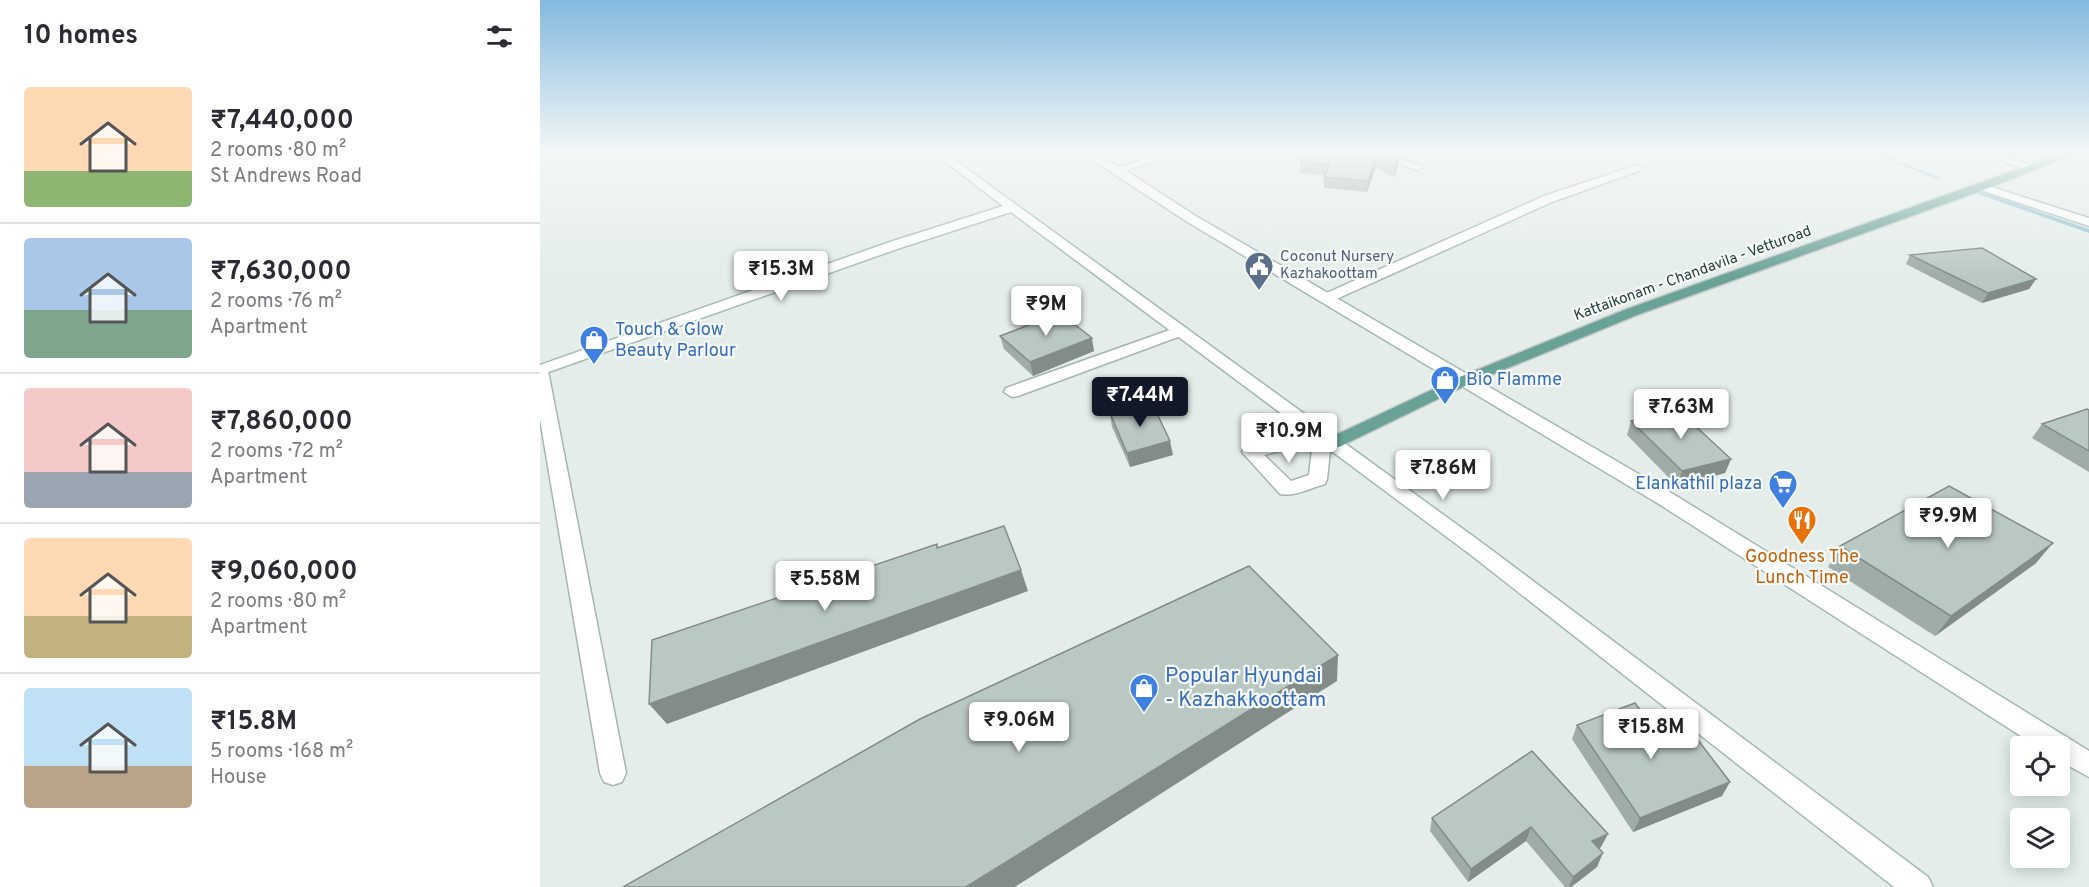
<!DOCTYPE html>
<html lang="en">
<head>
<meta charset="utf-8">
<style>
  :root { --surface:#fff; --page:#f7f7f7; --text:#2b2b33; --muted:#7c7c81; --line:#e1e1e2; --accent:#111827 }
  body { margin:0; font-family:Overpass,sans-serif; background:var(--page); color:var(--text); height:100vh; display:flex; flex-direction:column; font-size:22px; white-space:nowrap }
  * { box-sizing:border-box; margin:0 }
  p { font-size:20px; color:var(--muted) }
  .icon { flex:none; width:33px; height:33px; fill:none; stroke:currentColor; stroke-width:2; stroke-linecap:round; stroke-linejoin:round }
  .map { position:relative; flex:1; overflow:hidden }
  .details { display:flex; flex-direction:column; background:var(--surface); width:540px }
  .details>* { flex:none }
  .tools { position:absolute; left:1470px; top:736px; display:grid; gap:12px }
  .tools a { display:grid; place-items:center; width:60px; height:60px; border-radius:6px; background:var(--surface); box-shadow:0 3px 15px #0003; font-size:30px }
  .price { position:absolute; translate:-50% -51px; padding:0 14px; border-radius:6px; background:#fff; color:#222; font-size:20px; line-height:39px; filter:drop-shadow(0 2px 3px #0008) }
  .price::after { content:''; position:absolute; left:50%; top:36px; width:18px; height:14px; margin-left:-9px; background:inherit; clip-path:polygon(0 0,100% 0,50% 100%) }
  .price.selected { background:var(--accent); color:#fff }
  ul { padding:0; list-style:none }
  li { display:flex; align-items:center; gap:18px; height:150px; padding:0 24px }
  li+li { border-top:2px solid var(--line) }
  li span { display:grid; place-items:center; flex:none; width:168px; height:120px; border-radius:6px; color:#555 }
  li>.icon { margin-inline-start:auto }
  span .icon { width:72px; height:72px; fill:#fffc; stroke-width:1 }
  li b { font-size:26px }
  h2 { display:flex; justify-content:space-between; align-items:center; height:72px; padding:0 24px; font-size:26px }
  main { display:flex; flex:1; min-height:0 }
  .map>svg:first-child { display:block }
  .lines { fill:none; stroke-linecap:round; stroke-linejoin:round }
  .stream { fill:#8ec0d1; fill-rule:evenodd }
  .lane-casing { stroke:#a7b5b2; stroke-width:3 }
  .street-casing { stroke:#a7b5b2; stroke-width:3 }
  .secondary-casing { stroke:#a3b9b3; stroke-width:3 }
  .primary-casing { stroke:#c2c9c8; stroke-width:3 }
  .lane { fill:#fff; fill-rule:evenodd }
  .street { fill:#fff; fill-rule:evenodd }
  .secondary { fill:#fff; fill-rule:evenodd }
  .primary { fill:#6aa298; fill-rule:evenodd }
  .wall { fill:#a0aca8 }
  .shaded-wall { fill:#828c88 }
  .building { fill:#bac8c3; stroke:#828c88; stroke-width:1.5 }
  .labels { text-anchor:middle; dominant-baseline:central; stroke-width:4.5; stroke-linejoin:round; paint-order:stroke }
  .far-service-label { font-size:15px; fill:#4e5e75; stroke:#f5faf8; text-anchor:start }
  .far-street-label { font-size:15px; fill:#243f3a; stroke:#f5faf8 }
  .shop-label { font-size:18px; fill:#366cbe; stroke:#f5faf8; text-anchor:start }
  .food-label { font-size:18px; fill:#c56008; stroke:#f5faf8 }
  .near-shop-label { font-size:21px; fill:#366cbe; stroke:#f5faf8; text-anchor:start }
</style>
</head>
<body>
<main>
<section class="details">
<h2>10 homes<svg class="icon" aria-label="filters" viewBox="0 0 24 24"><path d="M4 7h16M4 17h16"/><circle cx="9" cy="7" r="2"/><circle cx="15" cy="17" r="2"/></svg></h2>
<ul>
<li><span style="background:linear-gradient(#ffd9b3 70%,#8fb573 0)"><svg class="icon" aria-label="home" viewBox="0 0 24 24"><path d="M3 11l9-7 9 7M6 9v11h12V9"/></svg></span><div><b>₹7,440,000</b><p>2 rooms · 80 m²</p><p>St Andrews Road</p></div></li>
<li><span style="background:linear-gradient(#a9c7e8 60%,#7fa58c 0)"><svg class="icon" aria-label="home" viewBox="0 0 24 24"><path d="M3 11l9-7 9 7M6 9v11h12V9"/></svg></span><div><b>₹7,630,000</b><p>2 rooms · 76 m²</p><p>Apartment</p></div></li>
<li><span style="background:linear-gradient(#f6c9c9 70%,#9aa5b1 0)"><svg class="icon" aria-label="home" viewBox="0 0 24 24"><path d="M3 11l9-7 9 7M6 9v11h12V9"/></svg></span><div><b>₹7,860,000</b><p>2 rooms · 72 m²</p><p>Apartment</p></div></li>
<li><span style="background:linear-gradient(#ffd9b3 65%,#c2b280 0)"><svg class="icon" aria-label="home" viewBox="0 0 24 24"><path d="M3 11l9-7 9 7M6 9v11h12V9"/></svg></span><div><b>₹9,060,000</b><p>2 rooms · 80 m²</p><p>Apartment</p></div></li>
<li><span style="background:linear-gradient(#bfe0f5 65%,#b9a48a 0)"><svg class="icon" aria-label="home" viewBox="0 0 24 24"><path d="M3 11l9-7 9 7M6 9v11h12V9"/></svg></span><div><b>₹15.8M</b><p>5 rooms · 168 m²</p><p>House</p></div></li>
</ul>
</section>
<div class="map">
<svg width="1549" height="887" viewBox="0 0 1549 887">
  <rect width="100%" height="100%" fill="#e4edea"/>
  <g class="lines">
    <g class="stream">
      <path d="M1331 153H1338L1401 178 1396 179Z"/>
      <path d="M1440 191 1549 229V233L1438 194 1437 193Z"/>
    </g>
    <g class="lane-casing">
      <g id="lane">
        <path d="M1439 153H1454L1498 168 1492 171 1488 170Z"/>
        <path d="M1097 165 1103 168 1101 170 1012 202 792 301 787 302 780 298 782 295 1004 196Z"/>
      </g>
    </g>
    <g class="street-casing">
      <g id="street">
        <path d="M626 153H641L578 173 572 170Z"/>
        <path d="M830 153H844L884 167 878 170 874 169Z"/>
        <path d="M1442 184 1549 218V226L1438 189 1436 187Z"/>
        <path d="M641 326 646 328 649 331 646 334 478 396 472 397 464 392 466 388Z"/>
        <path d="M0 366 8 371 86 773 82 782 73 785 64 782 60 773 0 419Z"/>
        <path d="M766 433 782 441 793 437 799 439 802 443 799 447 790 451 787 479 785 484C771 488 754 497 740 494L702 452 705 448ZM763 445 772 450 769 475 751 481 724 455Z"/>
      </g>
    </g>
    <g class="secondary-casing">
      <g id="secondary">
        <path d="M394 153H405L945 545 1388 877 1393 887H1354L931 555 471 212 360 248 0 375V365L350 242 463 206Z"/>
        <path d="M542 153H554L582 168 654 215 1133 494 1549 751V777L1520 761V747H1498L1119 504 646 221Z"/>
      </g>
    </g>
    <g class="primary-casing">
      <path id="primary" d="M1523 153H1537L1446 189 1097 315 929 384 799 447H787L784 443 787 439 917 378 1087 309Z"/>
    </g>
    <use href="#lane" class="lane"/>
    <use href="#street" class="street"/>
    <use href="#secondary" class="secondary"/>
    <use href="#primary" class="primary"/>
  </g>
  <g class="wall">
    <path d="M765 153H862L861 157 859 156 858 166 854 177 836 167 827 192 784 188V177L785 175 760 173V162Z"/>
    <path d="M1370 255 1496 279 1489 289 1442 303 1366 264Z"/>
    <path d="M460 336 554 351 493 376 464 349Z"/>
    <path d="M1549 410V472L1492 438 1502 424Z"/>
    <path d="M570 413 633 455 590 467 572 427Z"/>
    <path d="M1091 421 1191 459 1185 473 1137 486 1087 435Z"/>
    <path d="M1300 546 1496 563 1395 636 1288 567Z"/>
    <path d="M1037 725 1121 738 1182 796 1093 832 1032 739Z"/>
    <path d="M992 751 1061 847 1059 848 1057 867 1031 887H1025L986 841 928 882 890 831 892 818Z"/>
  </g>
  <g class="shaded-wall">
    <path d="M859 155 858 166 854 177 855 166Z"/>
    <path d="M836 156V167L827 192 828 181Z"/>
    <path d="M1496 279 1489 289 1442 303 1448 293Z"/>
    <path d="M552 338 554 351 493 376 490 362Z"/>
    <path d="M630 441 633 455 590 467 587 453Z"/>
    <path d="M1191 459 1185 473 1137 486 1142 471Z"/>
    <path d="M1513 543 1496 563 1395 636 1411 616Z"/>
    <path d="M481 570 488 591 127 724 109 704Z"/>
    <path d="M798 655 797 681 475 887H426Z"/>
    <path d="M1190 782 1182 796 1093 832 1100 818Z"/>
    <path d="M991 827 986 841 928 882 931 869Z"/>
    <path d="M1068 834 1061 847 1046 854 1052 841Z"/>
    <path d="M1063 853 1057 867 1031 887H1029L1033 877Z"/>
  </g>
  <g class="building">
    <path d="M765 153H853L859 155 855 166 836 156 828 181 784 177 790 164 760 162Z"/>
    <path d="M1442 248 1496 279 1448 293 1370 255Z"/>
    <path d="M520 313 552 338 490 362 460 336Z"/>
    <path d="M612 403 630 441 587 453 570 413Z"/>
    <path d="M1547 409 1549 410V451L1502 424Z"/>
    <path d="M1138 410 1191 459 1142 471 1091 421Z"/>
    <path d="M1409 486 1513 543 1411 616 1300 546Z"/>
    <path d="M464 526 481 570 109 704 112 640 397 544V548Z"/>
    <path d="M709 566 798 655 426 887H83L380 719Z"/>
    <path d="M1095 703 1121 738 1148 727 1190 782 1100 818 1037 725Z"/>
    <path d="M992 751 1068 834 1052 841 1063 853 1033 877 991 827 931 869 892 818Z"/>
  </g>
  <linearGradient id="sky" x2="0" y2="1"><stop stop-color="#84b9df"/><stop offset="0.55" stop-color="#f3f7f6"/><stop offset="1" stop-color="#f3f7f6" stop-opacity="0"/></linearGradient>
  <rect width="1549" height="277" fill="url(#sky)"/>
  <defs>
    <g id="civic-pin" transform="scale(1.5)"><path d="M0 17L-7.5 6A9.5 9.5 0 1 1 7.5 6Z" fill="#5c6f8a" stroke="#f5faf8"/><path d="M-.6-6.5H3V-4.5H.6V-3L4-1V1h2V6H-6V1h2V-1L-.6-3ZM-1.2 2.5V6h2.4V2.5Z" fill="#fff"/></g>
    <g id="shop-pin" transform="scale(1.5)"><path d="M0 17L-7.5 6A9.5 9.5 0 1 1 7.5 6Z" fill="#3f7fe0" stroke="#f5faf8"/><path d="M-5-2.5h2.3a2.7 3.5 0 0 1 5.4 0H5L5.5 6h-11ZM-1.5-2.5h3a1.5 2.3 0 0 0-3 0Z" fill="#fff"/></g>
    <g id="supermarket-pin" transform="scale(1.5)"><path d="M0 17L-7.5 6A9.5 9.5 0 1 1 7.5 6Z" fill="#3f7fe0" stroke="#f5faf8"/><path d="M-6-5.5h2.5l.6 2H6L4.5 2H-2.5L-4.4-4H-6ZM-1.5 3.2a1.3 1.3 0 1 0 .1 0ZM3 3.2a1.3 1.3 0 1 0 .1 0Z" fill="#fff"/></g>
    <g id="restaurant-pin" transform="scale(1.5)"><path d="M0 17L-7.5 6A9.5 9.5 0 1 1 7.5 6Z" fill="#e8710a" stroke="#f5faf8"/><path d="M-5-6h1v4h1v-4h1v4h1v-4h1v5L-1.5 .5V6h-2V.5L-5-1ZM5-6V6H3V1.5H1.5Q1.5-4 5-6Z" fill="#fff"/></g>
  </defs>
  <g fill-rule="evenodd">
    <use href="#civic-pin" x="719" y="266"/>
    <use href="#shop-pin" x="54" y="340"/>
    <use href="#shop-pin" x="905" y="380"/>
    <use href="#supermarket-pin" x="1243" y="484"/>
    <use href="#restaurant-pin" x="1262" y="520"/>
    <use href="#shop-pin" x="604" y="688"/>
  </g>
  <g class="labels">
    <g class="far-service-label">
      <text x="740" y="257">Coconut Nursery<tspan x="740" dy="17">Kazhakoottam</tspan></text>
    </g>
    <g class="far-street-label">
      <text transform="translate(1153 274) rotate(-20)">Kattaikonam - Chandavila - Vetturoad</text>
    </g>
    <g class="shop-label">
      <text x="75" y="330">Touch &amp; Glow<tspan x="75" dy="21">Beauty Parlour</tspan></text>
      <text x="926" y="380">Bio Flamme</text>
      <text x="1222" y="484" text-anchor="end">Elankathil plaza</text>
    </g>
    <g class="food-label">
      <text x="1262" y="557">Goodness The<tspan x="1262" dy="21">Lunch Time</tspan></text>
    </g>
    <g class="near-shop-label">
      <text x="625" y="676">Popular Hyundai<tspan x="625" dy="24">- Kazhakkoottam</tspan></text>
    </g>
  </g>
</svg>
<div class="tools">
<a><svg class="icon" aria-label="locate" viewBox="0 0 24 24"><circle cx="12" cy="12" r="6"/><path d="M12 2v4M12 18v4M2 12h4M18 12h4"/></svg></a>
<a><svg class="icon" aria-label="layers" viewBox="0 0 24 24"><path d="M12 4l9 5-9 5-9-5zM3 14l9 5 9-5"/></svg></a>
</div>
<b class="price" style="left:241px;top:302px">₹15.3M</b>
<b class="price" style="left:506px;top:337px">₹9M</b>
<b class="price selected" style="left:600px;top:428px">₹7.44M</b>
<b class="price" style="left:1141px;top:440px">₹7.63M</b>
<b class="price" style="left:749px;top:464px">₹10.9M</b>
<b class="price" style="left:903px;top:501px">₹7.86M</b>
<b class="price" style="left:1408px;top:549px">₹9.9M</b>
<b class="price" style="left:285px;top:612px">₹5.58M</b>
<b class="price" style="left:479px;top:753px">₹9.06M</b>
<b class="price" style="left:1111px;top:760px">₹15.8M</b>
</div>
</main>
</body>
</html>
